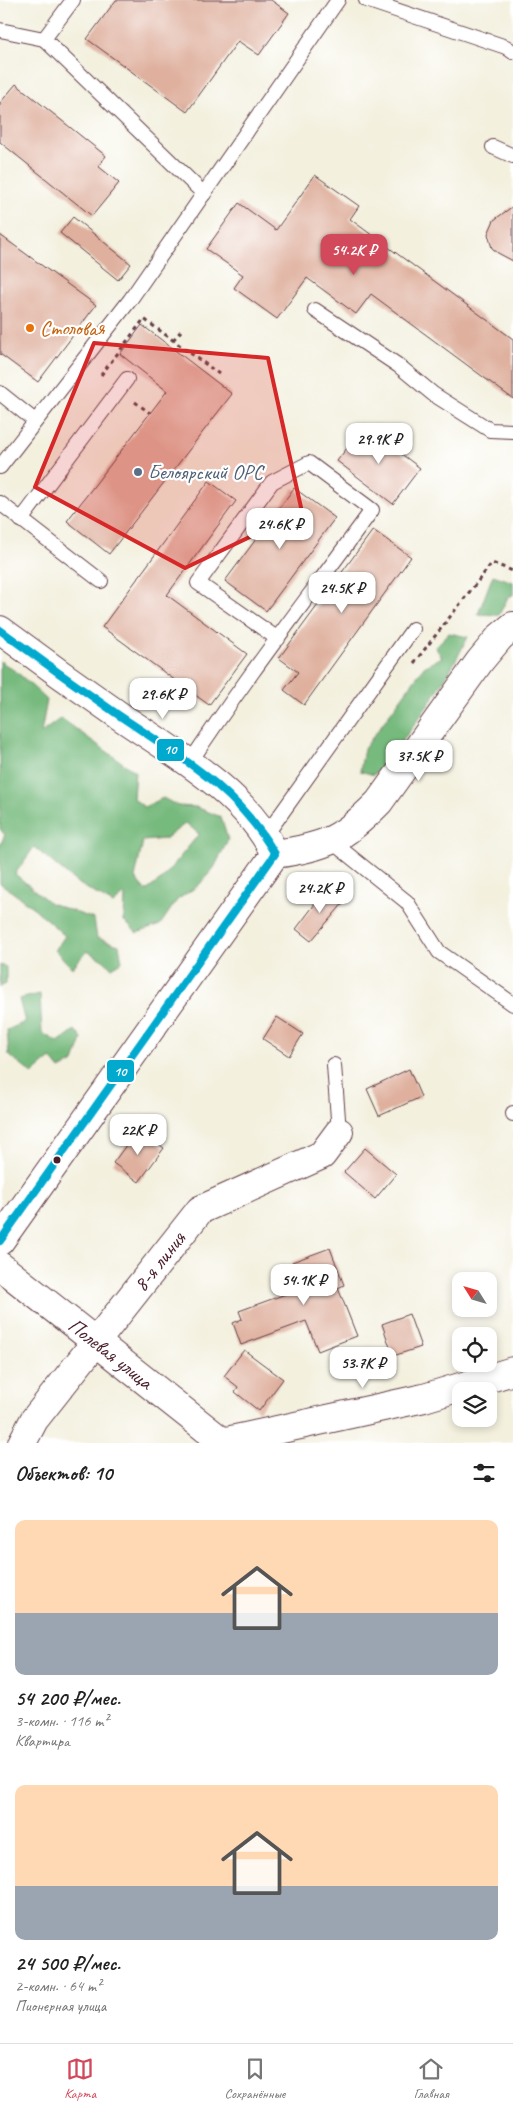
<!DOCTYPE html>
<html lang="ru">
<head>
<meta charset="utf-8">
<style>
  :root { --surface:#fff; --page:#f2f2f2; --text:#222; --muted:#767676; --line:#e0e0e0; --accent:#d1495b }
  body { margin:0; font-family:Caveat,sans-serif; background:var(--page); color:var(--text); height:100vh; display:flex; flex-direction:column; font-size:19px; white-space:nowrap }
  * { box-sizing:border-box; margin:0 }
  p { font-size:16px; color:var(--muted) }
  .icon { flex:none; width:28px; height:28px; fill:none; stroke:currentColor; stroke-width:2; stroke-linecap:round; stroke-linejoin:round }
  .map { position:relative; height:1443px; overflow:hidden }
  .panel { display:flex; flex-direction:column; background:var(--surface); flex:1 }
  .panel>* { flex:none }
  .needle { width:32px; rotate:307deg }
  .buttons { position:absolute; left:452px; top:1272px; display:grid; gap:10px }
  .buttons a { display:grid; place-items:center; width:45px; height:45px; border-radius:10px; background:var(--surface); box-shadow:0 2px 8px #0003; font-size:25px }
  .price { position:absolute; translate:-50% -42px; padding:0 11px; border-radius:10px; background:#fff; color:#222; font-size:16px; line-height:32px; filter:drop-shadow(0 1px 2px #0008) }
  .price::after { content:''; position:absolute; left:50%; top:30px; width:15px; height:11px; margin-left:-8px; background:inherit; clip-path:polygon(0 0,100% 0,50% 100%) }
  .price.selected { background:var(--accent); color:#fff }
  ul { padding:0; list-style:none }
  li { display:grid; align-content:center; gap:10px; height:265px; padding:0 15px }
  li span { display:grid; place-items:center; height:155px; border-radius:10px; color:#555 }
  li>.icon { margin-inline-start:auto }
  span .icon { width:90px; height:90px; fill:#fffc; stroke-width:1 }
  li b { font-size:21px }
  h2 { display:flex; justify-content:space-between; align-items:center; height:60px; padding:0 15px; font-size:21px }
  .tabs { display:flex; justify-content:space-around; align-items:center; height:70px; border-top:1px solid var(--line); background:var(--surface); font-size:14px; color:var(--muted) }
  .tabs a { display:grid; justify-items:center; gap:2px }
  .tabs .selected { color:var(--accent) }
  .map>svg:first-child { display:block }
  .forest { fill:#77ba7e; stroke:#606c54; fill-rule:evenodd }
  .building { fill:#dfb09e }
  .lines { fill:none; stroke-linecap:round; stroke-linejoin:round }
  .service-casing { stroke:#633e46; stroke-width:16 }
  .minor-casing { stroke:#633e46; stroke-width:30 }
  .tertiary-casing { stroke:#633e46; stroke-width:30 }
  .path { stroke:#633e46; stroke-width:3; stroke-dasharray:4 4; stroke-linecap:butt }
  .service { stroke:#fff; stroke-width:14 }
  .minor { stroke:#fff; stroke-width:28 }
  .tertiary { stroke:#fff; stroke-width:28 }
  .bus-1-casing { stroke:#fff; stroke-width:11 }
  .bus-1 { stroke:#00a9ce; stroke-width:8 }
  .marked { fill:#d62828; fill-opacity:0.2; stroke:#d62828; stroke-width:4; stroke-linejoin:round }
  .food-dot { fill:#e8710a; stroke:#fff; stroke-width:2 }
  .service-dot { fill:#5c6f8a; stroke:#fff; stroke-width:2 }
  .bus-dot { fill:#4a1f2b; stroke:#fff; stroke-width:2 }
  .labels { text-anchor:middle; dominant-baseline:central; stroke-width:4.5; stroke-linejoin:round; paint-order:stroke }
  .food-label { font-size:21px; fill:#c56008; stroke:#fff; text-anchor:start }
  .service-label { font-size:21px; fill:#4e5e75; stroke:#fff; text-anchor:start }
  .street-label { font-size:21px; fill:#4a1f2b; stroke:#fff }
  .line-badge { stroke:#fff; stroke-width:2 }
  .badge-label { font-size:14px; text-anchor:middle; font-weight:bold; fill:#fff }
</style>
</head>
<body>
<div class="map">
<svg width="513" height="1443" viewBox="0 0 513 1443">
  <rect width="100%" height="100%" fill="#fff"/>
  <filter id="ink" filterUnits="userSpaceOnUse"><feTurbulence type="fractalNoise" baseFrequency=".02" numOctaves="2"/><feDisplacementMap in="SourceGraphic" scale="10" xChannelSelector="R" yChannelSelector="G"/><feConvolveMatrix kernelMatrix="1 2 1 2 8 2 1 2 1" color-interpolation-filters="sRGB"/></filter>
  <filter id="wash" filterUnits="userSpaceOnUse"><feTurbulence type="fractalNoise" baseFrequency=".0096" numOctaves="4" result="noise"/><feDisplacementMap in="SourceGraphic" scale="20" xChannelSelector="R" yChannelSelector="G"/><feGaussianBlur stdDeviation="1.12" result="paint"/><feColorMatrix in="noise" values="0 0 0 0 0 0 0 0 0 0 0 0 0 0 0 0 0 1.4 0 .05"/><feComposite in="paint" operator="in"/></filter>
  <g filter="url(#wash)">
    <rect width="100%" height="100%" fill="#f3f0de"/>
    <g class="forest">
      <path d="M493 575 513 582V595L508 597 499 615 478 614Z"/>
      <path d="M449 633 468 637C443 687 410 734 374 775L360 771 364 749 424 667 442 657 435 647Z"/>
      <path d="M0 661 18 673 47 700 41 733 61 718 135 772 133 798 144 807 163 798 178 806 196 807 221 817 228 840 214 868 199 885 177 900 160 925 137 933 124 921 125 894 113 904 76 882 34 847 15 874 50 903 94 919 97 938 119 945 122 962 112 968 103 960 87 951 72 968 55 950 65 936 35 909 0 883V845L5 835 0 829ZM186 823 199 834 162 879 146 891 135 878 143 841 165 839Z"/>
      <path d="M0 965 6 967V984L0 987Z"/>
      <path d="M40 994 42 1033 58 1042 75 1030 82 1039 74 1062 60 1069 51 1058 32 1074 9 1055 7 1030 25 1022 19 999Z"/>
    </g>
    <g id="blocks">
      <g class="building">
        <path d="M116 0H271L289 13 259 55 238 41 187 112 87 39Z"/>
        <path d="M16 84 106 156 98 166 119 183 92 216 0 142V103Z"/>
        <path d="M315 175 359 206 350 219 513 339V399L371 294 356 314 307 278 277 319 234 288 243 275 206 249 239 203 276 230Z"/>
        <path d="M513 206V261L498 253 492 248 488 234 494 220Z"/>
        <path d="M73 217 131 264 118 280 60 233Z"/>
        <path d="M0 235 96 305 38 382 0 354Z"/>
        <path d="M142 325 232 394 109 554 67 521 167 391 120 354Z"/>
        <path d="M364 426 420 468 393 504 337 461Z"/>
        <path d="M209 481 236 501 167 595 247 654 209 705 102 627Z"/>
        <path d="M294 488 335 518 266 611 225 581Z"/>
        <path d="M373 530 411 557 304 705 284 690 298 672 279 658Z"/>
        <path d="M328 887 345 901 311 941 296 929Z"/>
        <path d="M277 1017 303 1034 289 1056 263 1039Z"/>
        <path d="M409 1069 421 1097 379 1116 367 1089Z"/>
        <path d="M138 1129 164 1148 139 1182 113 1163Z"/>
        <path d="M365 1148 396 1174 375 1199 344 1172Z"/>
        <path d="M330 1248 344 1285 338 1288 357 1336 318 1351 306 1321 241 1345 233 1323 242 1319 239 1311 302 1288 292 1262Z"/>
        <path d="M409 1314 421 1347 393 1356 382 1324Z"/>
        <path d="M244 1350 283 1379 259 1411 235 1392 238 1387 224 1376Z"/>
      </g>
    </g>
  </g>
  <g filter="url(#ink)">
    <use href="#blocks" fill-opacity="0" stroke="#633e46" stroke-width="1"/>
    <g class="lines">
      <g class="service-casing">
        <g id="service">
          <path d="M73 0 44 39 204 194"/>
          <path d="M366 0 506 47 513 52"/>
          <path d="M0 30 44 39"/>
          <path d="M493 147 513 156"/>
          <path d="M315 310 399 366 433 394 490 430 513 431"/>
          <path d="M0 393 35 421"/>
          <path d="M0 467 130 300 338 0"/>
          <path d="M0 503 101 581"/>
          <path d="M21 520 127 379"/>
          <path d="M189 764C246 677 311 594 372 510L309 463 272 482 198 583 278 639"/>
          <path d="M266 835 413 629"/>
          <path d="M331 841 407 902 439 952 513 1004"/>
          <path d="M334 1065 339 1132"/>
          <path d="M513 1113V1114"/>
        </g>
      </g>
      <g class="minor-casing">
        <g id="minor">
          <path d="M275 854C326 847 343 839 379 802L480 661 500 637 513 626"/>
          <path id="s1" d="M0 1266 224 1443"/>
          <path d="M222 1442 424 1398 513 1371"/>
          <path id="s2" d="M22 1443 34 1420 200 1210 322 1155 339 1132"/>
        </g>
      </g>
      <g class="tertiary-casing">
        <path id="tertiary" d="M0 630C39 659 78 687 117 714 172 752 246 792 275 854L0 1241"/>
      </g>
      <g class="path">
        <path d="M173 340 181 331"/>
        <path d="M101 375 144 319 219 374"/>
        <path d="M135 402 150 413"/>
        <path d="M414 663 492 563 513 571"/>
      </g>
      <use href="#service" class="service"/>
      <use href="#minor" class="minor"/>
      <use href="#tertiary" class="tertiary"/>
      <g class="bus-1-casing">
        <path id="bus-1" d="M0 630C39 659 78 687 117 714 179 756 237 788 275 854L0 1241"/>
      </g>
      <use href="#bus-1" class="bus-1"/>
    </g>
  </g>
  <path class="marked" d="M94 343 268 358 302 512 185 568 35 487Z"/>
  <circle class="food-dot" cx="30" cy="328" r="5"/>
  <circle class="service-dot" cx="138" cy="472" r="5"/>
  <circle class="bus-dot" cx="57" cy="1160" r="4.5"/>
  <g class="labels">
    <g class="food-label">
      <text x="40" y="328">Столовая</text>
    </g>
    <g class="service-label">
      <text x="148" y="472">Белоярский ОРС</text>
    </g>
    <g class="street-label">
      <text stroke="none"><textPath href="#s2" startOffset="228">8-я линия</textPath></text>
      <text stroke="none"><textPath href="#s1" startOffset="141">Полевая улица</textPath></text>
    </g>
  </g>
  <g class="line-badge">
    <rect x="156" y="738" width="29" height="24" rx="5" fill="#00a9ce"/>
    <rect x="106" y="1059" width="29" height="24" rx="5" fill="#00a9ce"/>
  </g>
  <g class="badge-label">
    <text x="170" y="754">10</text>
    <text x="120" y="1076">10</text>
  </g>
</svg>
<div class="buttons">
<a><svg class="needle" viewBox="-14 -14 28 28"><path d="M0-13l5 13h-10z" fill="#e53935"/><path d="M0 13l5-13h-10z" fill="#767676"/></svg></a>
<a><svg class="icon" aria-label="locate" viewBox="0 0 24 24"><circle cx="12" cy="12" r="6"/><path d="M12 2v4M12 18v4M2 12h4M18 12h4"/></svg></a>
<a><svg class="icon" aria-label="layers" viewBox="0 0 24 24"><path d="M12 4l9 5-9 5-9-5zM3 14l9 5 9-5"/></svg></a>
</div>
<b class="price selected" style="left:354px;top:276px">54.2K ₽</b>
<b class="price" style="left:379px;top:465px">29.9K ₽</b>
<b class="price" style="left:280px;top:550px">24.6K ₽</b>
<b class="price" style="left:342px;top:614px">24.5K ₽</b>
<b class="price" style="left:163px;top:720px">29.6K ₽</b>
<b class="price" style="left:419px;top:782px">37.5K ₽</b>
<b class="price" style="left:320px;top:914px">24.2K ₽</b>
<b class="price" style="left:138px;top:1156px">22K ₽</b>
<b class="price" style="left:304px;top:1306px">54.1K ₽</b>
<b class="price" style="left:363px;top:1389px">53.7K ₽</b>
</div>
<section class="panel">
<h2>Объектов: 10<svg class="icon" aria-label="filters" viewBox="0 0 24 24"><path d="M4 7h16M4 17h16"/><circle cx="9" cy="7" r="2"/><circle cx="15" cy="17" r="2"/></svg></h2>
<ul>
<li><span style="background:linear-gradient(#ffd9b3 60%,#9aa5b1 0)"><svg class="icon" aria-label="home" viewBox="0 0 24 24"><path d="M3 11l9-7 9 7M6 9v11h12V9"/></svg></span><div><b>54 200 ₽/мес.</b><p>3-комн. · 116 m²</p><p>Квартира</p></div></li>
<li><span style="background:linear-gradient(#ffd9b3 65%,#9aa5b1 0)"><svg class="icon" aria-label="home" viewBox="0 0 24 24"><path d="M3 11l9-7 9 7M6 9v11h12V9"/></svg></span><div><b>24 500 ₽/мес.</b><p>2-комн. · 64 m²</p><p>Пионерная улица</p></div></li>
</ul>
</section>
<nav class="tabs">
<a class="selected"><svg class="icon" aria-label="map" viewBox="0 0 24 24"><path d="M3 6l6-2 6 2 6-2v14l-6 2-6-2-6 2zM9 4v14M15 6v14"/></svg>Карта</a>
<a><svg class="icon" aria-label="saved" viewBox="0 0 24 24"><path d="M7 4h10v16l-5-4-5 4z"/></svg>Сохранённые</a>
<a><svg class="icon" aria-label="home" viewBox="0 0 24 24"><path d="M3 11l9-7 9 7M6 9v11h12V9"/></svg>Главная</a>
</nav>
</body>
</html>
